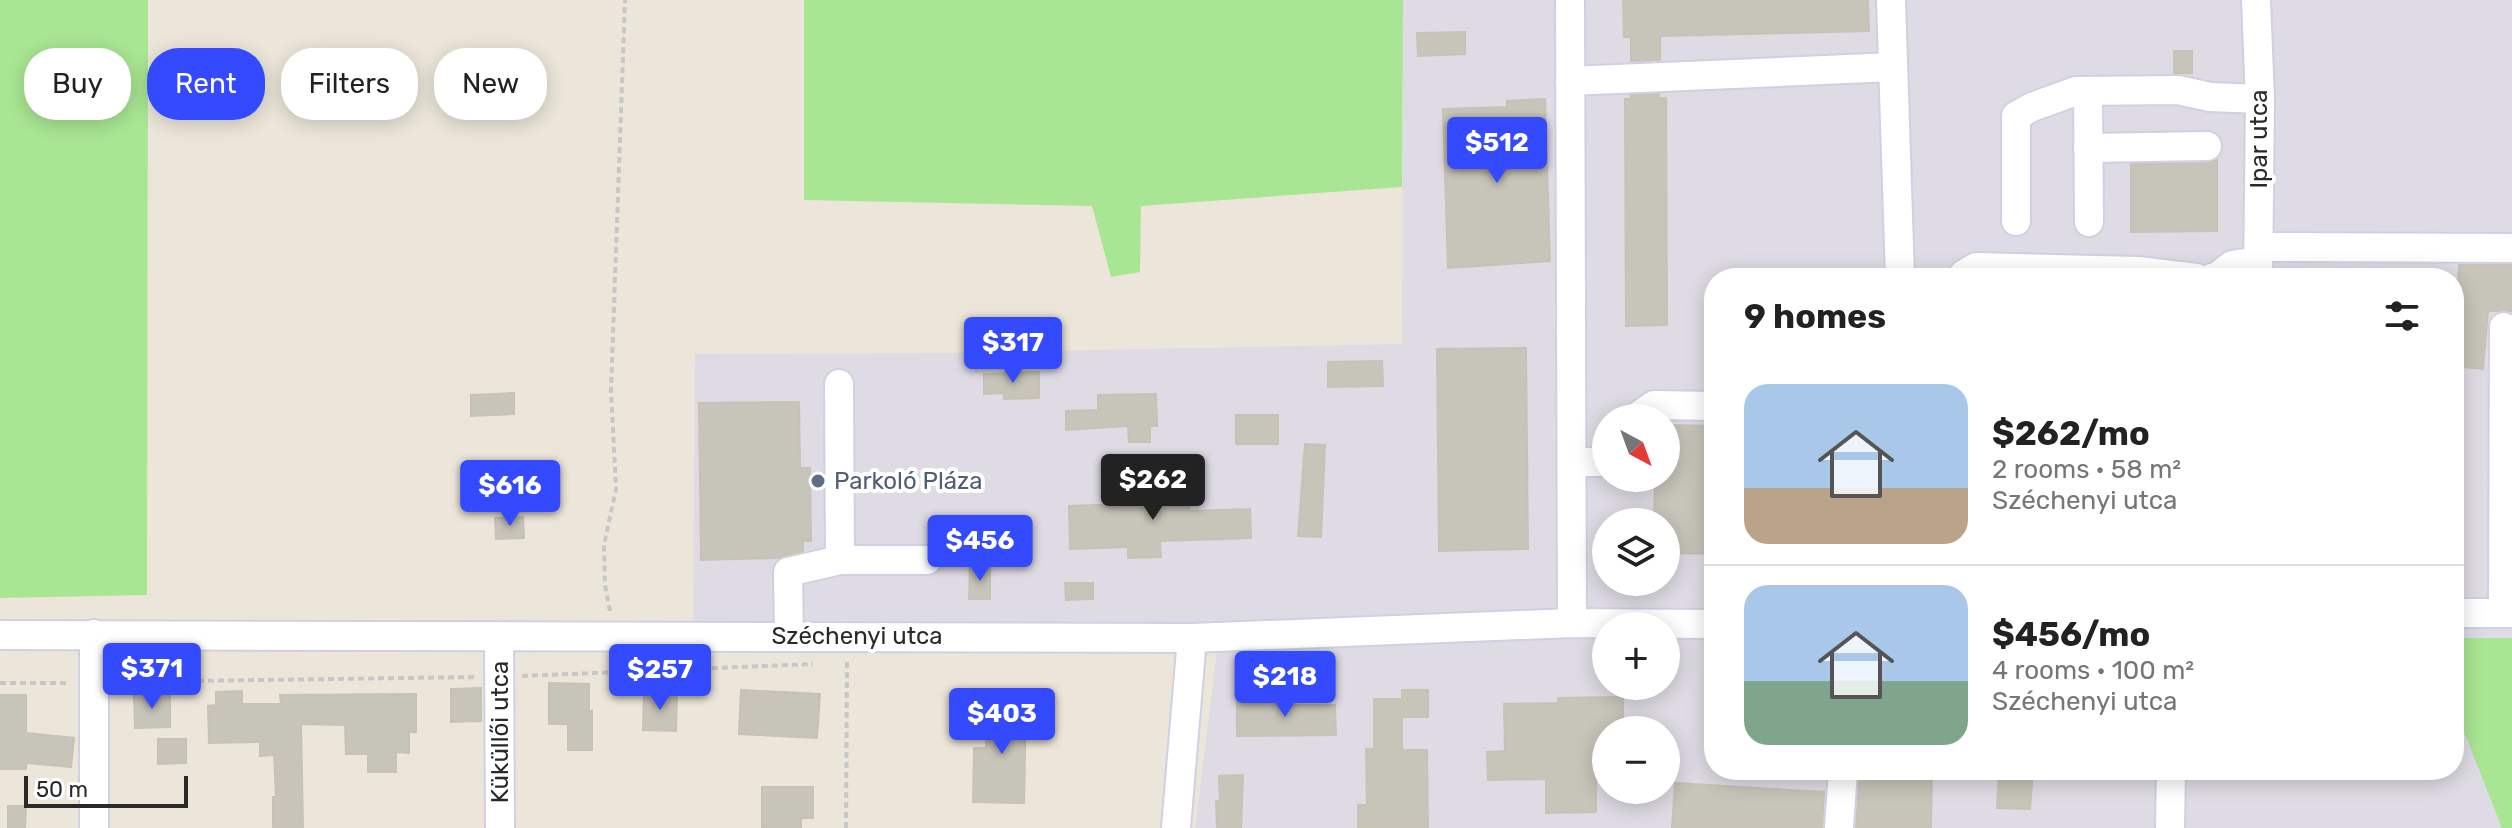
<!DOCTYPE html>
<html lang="en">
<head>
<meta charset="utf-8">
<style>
  :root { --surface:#fff; --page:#f2f2f2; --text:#222; --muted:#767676; --line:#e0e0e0; --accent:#344aff }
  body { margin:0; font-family:Rubik,sans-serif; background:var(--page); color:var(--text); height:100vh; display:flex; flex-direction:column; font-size:30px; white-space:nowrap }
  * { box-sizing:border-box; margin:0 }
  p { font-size:26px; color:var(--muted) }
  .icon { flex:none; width:44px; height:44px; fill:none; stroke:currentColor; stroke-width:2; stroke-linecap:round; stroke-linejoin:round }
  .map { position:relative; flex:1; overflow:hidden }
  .panel { position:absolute; left:1704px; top:268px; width:760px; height:512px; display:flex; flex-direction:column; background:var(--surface); border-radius:32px; box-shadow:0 4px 20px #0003 }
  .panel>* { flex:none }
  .top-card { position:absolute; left:24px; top:48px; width:760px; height:72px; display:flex; gap:16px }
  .needle { width:52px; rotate:139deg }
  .fabs { position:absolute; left:1592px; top:404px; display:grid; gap:16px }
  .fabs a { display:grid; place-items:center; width:88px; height:88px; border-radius:50%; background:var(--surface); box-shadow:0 4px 20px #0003; font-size:40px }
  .scale { position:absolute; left:24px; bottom:20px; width:164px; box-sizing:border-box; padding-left:8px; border:4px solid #292929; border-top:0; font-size:22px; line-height:28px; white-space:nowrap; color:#292929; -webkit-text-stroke:6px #fff; paint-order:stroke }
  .price { position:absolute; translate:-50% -68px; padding:0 18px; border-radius:8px; background:var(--accent); color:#fff; font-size:26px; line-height:52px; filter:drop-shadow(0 2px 4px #0008) }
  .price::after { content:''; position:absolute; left:50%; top:48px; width:24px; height:18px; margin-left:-12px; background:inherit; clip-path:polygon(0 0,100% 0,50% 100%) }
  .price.on { background:#222; color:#fff }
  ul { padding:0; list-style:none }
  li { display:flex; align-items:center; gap:24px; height:200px; padding:0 40px }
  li+li { border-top:2px solid var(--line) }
  li span { display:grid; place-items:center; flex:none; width:224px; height:160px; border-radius:24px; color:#555 }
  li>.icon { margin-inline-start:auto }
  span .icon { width:96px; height:96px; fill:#fffc; stroke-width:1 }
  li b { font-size:34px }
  h2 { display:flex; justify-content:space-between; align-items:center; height:96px; padding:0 40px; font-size:34px }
  .pill { padding:0 28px; border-radius:32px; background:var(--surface); box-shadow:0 4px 20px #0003; font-size:28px; line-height:72px }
  .pill.on { background:var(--accent); color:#fff }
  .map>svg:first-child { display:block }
  .industrial { fill:#dedbe4; fill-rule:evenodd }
  .green { fill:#a9e693 }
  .building { fill:#c7c4b9; stroke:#c8c2b4; stroke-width:2 }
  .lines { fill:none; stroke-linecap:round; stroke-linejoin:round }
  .minor-casing { stroke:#cfd1e3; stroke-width:32 }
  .path { stroke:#c7c7c7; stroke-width:4; stroke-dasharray:6 4; stroke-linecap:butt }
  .minor { stroke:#fff; stroke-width:28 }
  .service-dot { fill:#5c6f8a; stroke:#fff; stroke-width:3 }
  .labels { text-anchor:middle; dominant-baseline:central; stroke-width:8; stroke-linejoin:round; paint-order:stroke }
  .street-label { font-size:24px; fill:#292929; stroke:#fff }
  .service-label { font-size:24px; fill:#4e5e75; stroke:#fff; text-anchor:start }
</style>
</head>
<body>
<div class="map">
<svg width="2512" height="828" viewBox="0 0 2512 828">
  <rect width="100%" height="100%" fill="#ece6da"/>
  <path class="industrial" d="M1403 0H2512V828H1195L1217 650 1024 652 693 637 695 354 943 353 1402 344ZM1714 278H2454V770H1714ZM1606 418H1666V478H1606ZM1606 522H1666V582H1606ZM1606 626H1666V686H1606ZM1606 730H1666V790H1606Z"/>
  <g class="green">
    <path d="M0 0H148L147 595 0 598Z"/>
    <path d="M804 0H1403L1402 187 1141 206 1140 272 1111 277 1092 206 804 200Z"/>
    <path d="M2454 638H2512V828H2502L2454 706Z"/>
  </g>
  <g class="building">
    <path d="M1623 0H1868L1869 31 1660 36V60L1631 61V37H1624Z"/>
    <path d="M1465 32V54L1418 56 1417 33Z"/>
    <rect x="2174" y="51" width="18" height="22"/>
    <path d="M1659 94V98H1666L1667 325 1626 326 1625 99H1631V95Z"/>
    <path d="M1545 99 1550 261 1448 268 1443 109 1507 107V101Z"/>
    <path d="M2217 160V231L2131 232V164L2207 163Z"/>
    <path d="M2459 265H2512V311H2488L2483 369 2454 366Z"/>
    <path d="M1526 348 1528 549 1439 551 1437 349Z"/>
    <path d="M1382 361 1383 386 1328 387V362Z"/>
    <path d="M1039 372V398L1004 399V393L984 394V374Z"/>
    <path d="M514 393V414L471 416V395Z"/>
    <path d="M1156 394 1157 426H1150V442H1129L1128 426 1066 430V411L1098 410V395Z"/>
    <path d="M799 402 800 468H810L811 541H803V551L778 558 701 560 699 403Z"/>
    <rect x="1236" y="415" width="42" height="29"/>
    <path d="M1666 425 1714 426V554L1666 553V522H1654L1655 478H1666Z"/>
    <path d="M1305 444 1325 445 1321 537 1298 536Z"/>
    <path d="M1157 462H1176L1178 503 1189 502 1190 511 1250 509 1251 538 1160 541 1161 557 1128 558V547L1070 549 1069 506 1158 503Z"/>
    <path d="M523 517 524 538 496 539 495 518Z"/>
    <path d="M970 567H990V599H969Z"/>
    <path d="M1065 583H1093V599L1066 600Z"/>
    <path d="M549 683 589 684V711H592V750H568V724H549Z"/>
    <path d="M481 688V721L451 722V689Z"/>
    <path d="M741 690 820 694 817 738 739 734Z"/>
    <path d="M1402 690H1428V717H1402V750H1427L1428 828 1358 827V805H1367L1366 749H1374V699H1402Z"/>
    <path d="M242 691V704H281L280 695 416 694V732H409V753L396 752V772H368V754H346L345 725 301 724 303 828H273V797H276L274 755 260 756V742L209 743 208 706 216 705V692Z"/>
    <path d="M644 692 677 693 676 731 643 730Z"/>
    <path d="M170 694V727L135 728 134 695Z"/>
    <path d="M0 695H26V733L74 738 71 767 26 763V769H0Z"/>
    <path d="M1623 697V730H1606V747H1596V812L1546 813V779L1488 780 1487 752 1505 751 1504 704 1558 703V698Z"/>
    <path d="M1237 701H1279V705H1335L1336 735 1237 736Z"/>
    <path d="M987 703 1026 704 1024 803 973 802 974 748H986Z"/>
    <path d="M158 739H186V763L158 764Z"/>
    <path d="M1860 770H1932L1931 828H1856Z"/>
    <path d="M1999 770H2033L2030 809 1997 808Z"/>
    <path d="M1243 775 1241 828H1217L1216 801H1220L1219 776Z"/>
    <path d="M1675 783 1824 792 1822 828H1672Z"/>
    <path d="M762 787H813V818H801V828H762Z"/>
    <path d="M8 806H26L25 828H8Z"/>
  </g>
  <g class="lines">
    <g class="minor-casing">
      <g id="minor">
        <path d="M1570 0 1572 623"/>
        <path d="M1891 0 1900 278"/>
        <path d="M2256 0 2260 99 2258 278"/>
        <path d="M1570 81 1893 67"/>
        <path d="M2088 91 2089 222"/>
        <path d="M2088 148 2207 146"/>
        <path d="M2016 221V116L2032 107 2076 91 2178 90 2210 97 2260 99"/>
        <path d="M2259 247 2512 248"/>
        <path d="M1961 278 1964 274 1976 267 2138 271 2196 278"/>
        <path d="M2211 278 2217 277 2232 265 2258 261"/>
        <path d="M1635 418 1654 405 1714 406"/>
        <path d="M1572 462H1606"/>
        <path d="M840 560H927"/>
        <path d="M2454 613H2512"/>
        <path d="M2503 613 2504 327"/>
        <path d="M94 634V828"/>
        <path d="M0 635 1192 638 1572 623 1714 624"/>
        <path d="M789 635 788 572 840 560 839 384"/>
        <path d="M499 637 500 828"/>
        <path d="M1176 828 1192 638"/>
        <path d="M1839 828 1843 770"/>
        <path d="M2170 828 2171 770"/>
      </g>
    </g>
    <g class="path">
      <path d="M610 611 605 585 604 545 616 489 611 390 625 0"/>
      <path d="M522 676 813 664"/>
      <path d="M118 682 478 677"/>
      <path d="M0 683H70"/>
      <path d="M846 828 847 662"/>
    </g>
    <use href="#minor" class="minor"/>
  </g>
  <circle class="service-dot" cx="818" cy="481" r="8"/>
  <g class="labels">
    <g class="street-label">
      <text transform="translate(2259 139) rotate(-90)">Ipar utca</text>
      <text x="857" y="636">Széchenyi utca</text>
      <text transform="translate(500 732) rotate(-90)">Küküllői utca</text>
    </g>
    <g class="service-label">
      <text x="834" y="481">Parkoló Pláza</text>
    </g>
  </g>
</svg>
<div class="fabs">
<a><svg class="needle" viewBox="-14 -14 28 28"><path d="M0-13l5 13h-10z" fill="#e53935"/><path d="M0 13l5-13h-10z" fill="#767676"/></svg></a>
<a><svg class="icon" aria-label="layers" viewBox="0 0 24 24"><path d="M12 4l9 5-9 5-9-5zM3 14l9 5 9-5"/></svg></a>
<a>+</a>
<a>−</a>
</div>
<div class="scale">50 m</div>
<b class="price" style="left:1497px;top:185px">$512</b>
<b class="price" style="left:1013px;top:385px">$317</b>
<b class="price on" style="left:1153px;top:522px">$262</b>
<b class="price" style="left:510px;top:528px">$616</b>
<b class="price" style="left:980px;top:583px">$456</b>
<b class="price" style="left:152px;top:711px">$371</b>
<b class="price" style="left:660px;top:712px">$257</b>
<b class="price" style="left:1285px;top:719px">$218</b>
<b class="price" style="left:1002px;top:756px">$403</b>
<div class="top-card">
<a class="pill">Buy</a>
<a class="pill on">Rent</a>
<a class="pill">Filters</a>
<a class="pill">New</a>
</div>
<section class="panel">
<h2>9 homes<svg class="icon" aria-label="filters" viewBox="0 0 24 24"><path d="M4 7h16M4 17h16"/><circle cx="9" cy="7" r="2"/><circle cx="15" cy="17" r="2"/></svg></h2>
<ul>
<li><span style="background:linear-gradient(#a9c7e8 65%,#b9a48a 0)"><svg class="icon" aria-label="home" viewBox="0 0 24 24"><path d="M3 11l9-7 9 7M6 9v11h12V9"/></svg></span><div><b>$262/mo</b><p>2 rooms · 58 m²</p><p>Széchenyi utca</p></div></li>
<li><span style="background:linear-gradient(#a9c7e8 60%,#7fa58c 0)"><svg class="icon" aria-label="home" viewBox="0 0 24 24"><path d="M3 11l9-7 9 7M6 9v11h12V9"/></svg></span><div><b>$456/mo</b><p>4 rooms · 100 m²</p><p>Széchenyi utca</p></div></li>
</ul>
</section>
</div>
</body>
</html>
